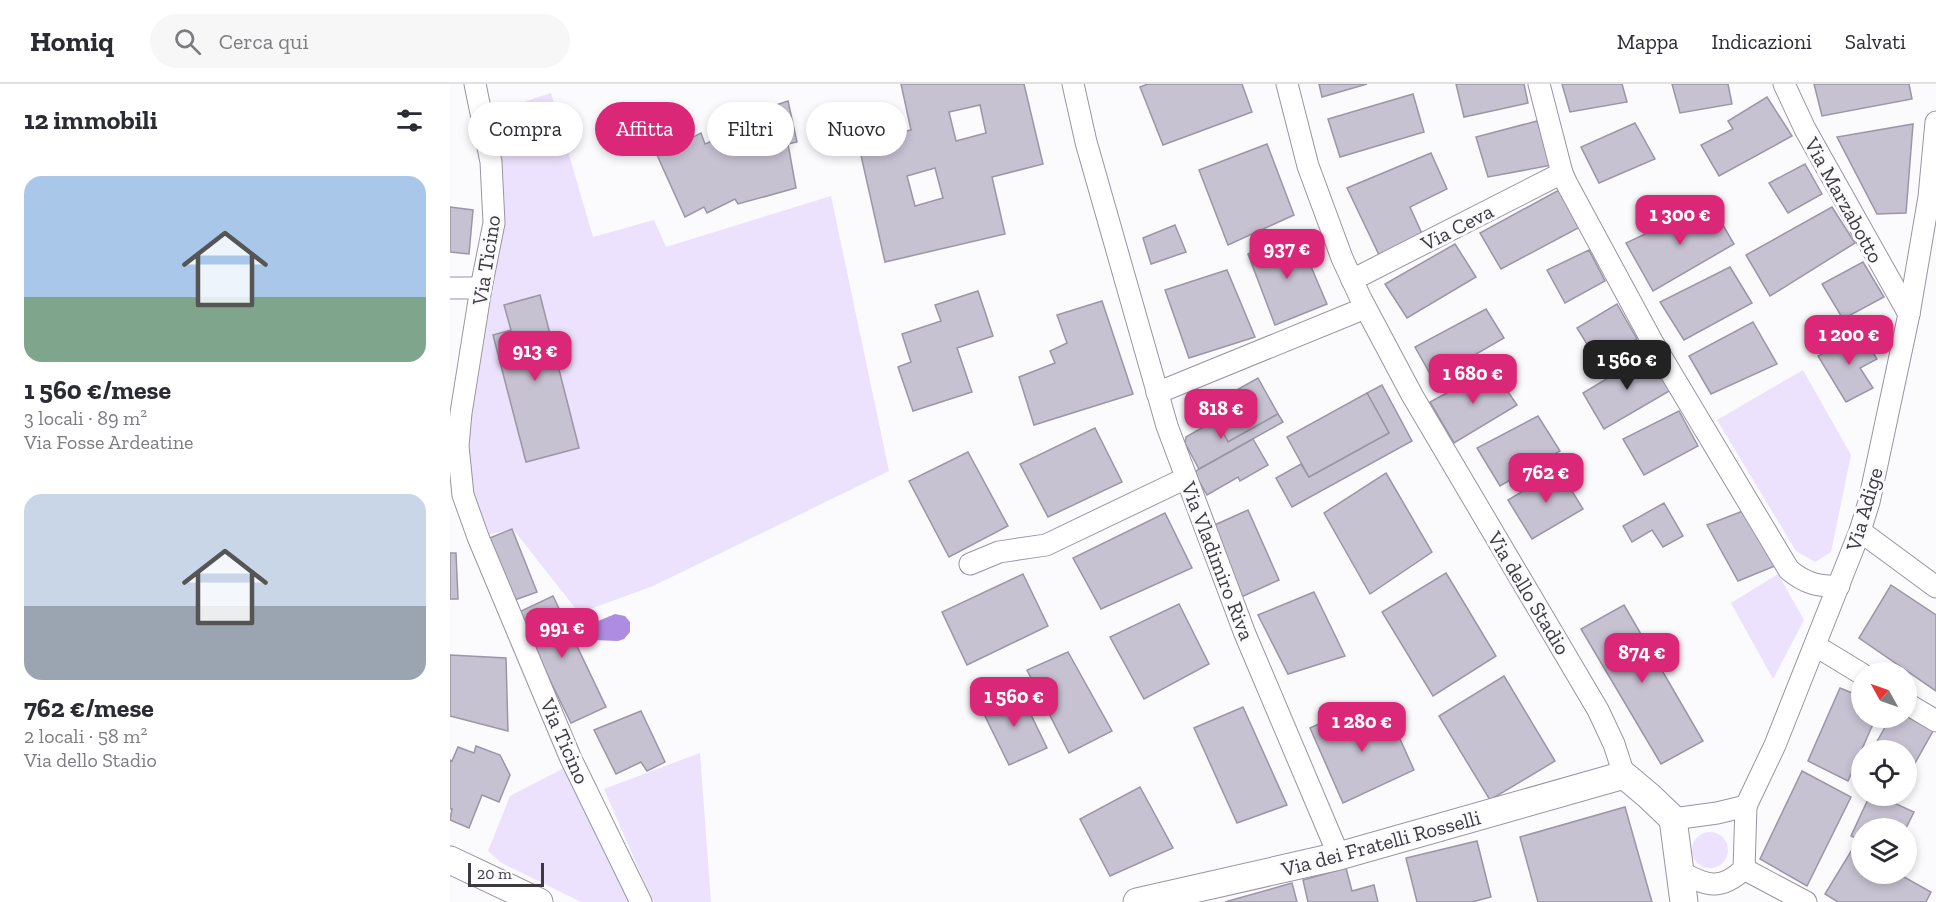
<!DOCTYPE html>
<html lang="it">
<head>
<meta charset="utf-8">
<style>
  :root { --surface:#fff; --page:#f7f7f7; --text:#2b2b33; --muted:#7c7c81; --line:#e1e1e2; --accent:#db2777 }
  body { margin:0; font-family:"Zilla Slab",serif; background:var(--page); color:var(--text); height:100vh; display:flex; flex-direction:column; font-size:22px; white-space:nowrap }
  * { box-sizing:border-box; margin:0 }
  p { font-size:20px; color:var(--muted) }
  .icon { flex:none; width:33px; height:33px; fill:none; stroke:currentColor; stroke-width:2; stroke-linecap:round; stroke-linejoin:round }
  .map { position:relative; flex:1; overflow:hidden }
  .drawer { display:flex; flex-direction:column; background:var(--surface); width:450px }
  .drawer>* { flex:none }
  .guide { position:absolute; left:18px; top:18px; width:570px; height:54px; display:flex; gap:12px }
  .needle { width:39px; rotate:310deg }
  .fabs { position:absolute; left:1401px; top:578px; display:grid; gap:12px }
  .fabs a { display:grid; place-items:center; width:66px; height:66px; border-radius:50%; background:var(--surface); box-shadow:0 3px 9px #0003; font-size:30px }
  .scale { position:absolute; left:18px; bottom:15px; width:76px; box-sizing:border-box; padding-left:6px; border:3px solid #3c3a40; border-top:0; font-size:16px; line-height:21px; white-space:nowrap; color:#3c3a40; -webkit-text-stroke:4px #fbfafd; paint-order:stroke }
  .price { position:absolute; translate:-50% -51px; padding:0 14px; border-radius:12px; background:var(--accent); color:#fff; font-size:20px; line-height:39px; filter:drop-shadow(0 2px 3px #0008) }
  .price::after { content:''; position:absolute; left:50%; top:36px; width:18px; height:14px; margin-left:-9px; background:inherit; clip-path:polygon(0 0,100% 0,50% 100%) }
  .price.selected { background:#222; color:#fff }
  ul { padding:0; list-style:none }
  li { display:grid; align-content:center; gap:12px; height:318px; padding:0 24px }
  li span { display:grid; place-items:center; height:186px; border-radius:18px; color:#555 }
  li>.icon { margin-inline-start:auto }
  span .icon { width:108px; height:108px; fill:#fffc; stroke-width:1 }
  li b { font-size:26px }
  h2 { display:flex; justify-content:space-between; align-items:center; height:72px; padding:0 24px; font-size:26px }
  .pill { padding:0 21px; border-radius:27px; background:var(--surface); box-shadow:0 3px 9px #0003; font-size:21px; line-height:54px }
  .pill.selected { background:var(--accent); color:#fff }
  header { display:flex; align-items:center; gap:36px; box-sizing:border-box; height:84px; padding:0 30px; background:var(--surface); border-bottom:2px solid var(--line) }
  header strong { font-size:28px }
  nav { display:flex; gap:33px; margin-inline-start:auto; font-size:21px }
  .search { width:420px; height:54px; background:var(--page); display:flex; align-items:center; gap:15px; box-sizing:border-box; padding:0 21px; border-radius:33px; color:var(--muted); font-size:22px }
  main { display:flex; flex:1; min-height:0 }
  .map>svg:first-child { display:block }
  .green { fill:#ece2fd }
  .water { fill:#ae8ce2 }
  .building { fill:#c7c2d2; stroke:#9b96a5; stroke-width:1.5; fill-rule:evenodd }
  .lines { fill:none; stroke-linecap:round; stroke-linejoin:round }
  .minor-casing { stroke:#9994a3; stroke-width:23 }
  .tertiary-casing { stroke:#9994a3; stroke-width:29 }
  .minor { stroke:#fff; stroke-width:21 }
  .tertiary { stroke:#fff; stroke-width:27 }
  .labels { text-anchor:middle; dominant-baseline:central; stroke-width:6; stroke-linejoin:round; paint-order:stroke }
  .street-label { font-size:21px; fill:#3c3a40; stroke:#fbfafd }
</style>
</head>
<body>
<header>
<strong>Homiq</strong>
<div class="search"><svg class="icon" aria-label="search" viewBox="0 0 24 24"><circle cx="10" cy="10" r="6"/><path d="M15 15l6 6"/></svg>Cerca qui</div>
<nav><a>Mappa</a><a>Indicazioni</a><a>Salvati</a></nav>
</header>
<main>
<section class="drawer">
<h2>12 immobili<svg class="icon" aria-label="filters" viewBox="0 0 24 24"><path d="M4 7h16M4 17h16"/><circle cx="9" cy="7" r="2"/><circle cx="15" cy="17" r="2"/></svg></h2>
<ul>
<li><span style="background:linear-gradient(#a9c7e8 65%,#7fa58c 0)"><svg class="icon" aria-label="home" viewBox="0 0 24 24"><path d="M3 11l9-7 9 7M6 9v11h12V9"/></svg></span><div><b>1 560 €/mese</b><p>3 locali · 89 m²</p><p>Via Fosse Ardeatine</p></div></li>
<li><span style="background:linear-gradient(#c9d6e8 60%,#9aa5b1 0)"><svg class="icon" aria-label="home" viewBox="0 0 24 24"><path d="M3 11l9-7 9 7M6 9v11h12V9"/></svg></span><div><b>762 €/mese</b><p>2 locali · 58 m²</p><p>Via dello Stadio</p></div></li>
</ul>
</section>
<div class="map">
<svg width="1486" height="818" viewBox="0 0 1486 818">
  <rect width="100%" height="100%" fill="#fbfafd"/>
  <g class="green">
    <path d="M101 9 143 153 204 136 216 163 381 112 439 387 203 502 129 529 63 445 28 453 8 357 49 157 40 29Z"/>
    <path d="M1353 286 1401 371 1381 468 1365 478 1346 467 1267 336Z"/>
    <path d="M1328 490 1354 536 1323 595 1281 519Z"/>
    <path d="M250 669 261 818H203L154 705Z"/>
    <path d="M114 684 182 818H131L50 778 38 767 60 712Z"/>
    <circle cx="1260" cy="766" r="18"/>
  </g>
  <path class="water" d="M165 530 175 532 180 538V548L174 555 168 557 143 556 137 551 136 546 141 540Z"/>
  <g class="building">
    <path d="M451 0H574L593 80 542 93 555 150 435 178 408 58 461 46ZM530 21 536 49 506 57 499 28ZM485 84 493 114 465 122 457 92Z"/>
    <path d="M698 0H792L802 28 713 61 690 3Z"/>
    <path d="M869 0H917L872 13Z"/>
    <path d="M1006 0H1074L1078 19 1014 33Z"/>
    <path d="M1112 0H1172L1177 18 1120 28Z"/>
    <path d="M1222 0H1278L1282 20 1230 29Z"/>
    <path d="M1364 0H1459L1462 15 1372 32Z"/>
    <path d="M963 10 974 48 890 73 878 35Z"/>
    <path d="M1317 13 1342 52 1269 92 1251 61 1283 45 1278 37Z"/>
    <path d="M338 17 347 58 338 60 346 104 288 120 285 115 257 129 254 123 235 133 207 71 251 49 255 60 279 50 281 36Z"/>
    <path d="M1087 37 1102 81 1038 93 1026 53Z"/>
    <path d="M1185 39 1205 75 1149 99 1131 63Z"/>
    <path d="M1463 40 1456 129 1427 130 1387 53Z"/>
    <path d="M817 60 844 131 778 161 749 86Z"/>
    <path d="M981 69 997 105 960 123 973 152 930 173 897 104Z"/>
    <path d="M1355 80 1372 110 1338 129 1319 99Z"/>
    <path d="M1109 106 1130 143 1051 185 1030 149Z"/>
    <path d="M1260 119 1284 160 1203 207 1176 159Z"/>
    <path d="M0 123 23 126 19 170 0 168Z"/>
    <path d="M1382 123 1405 159 1320 212 1296 171Z"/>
    <path d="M725 141 736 168 701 180 693 154Z"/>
    <path d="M847 150 877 220 825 241 798 170Z"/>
    <path d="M1005 160 1026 193 957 234 935 200Z"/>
    <path d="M1139 166 1155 197 1115 219 1097 186Z"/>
    <path d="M1413 178 1434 213 1393 235 1372 200Z"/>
    <path d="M1280 183 1302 219 1234 256 1210 218Z"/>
    <path d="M777 186 805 253 739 274 715 206Z"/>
    <path d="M528 207 543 252 507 264 522 308 463 327 448 283 461 278 452 250 491 237 485 221Z"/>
    <path d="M90 211 129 364 76 378 43 251 61 246 54 221Z"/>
    <path d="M652 217 683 310 584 341 569 293 605 279 600 267 617 259 607 231Z"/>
    <path d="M1167 220 1187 255 1148 278 1127 244Z"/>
    <path d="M1036 225 1054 254 983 295 965 263Z"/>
    <path d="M1303 238 1327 280 1261 310 1239 272Z"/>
    <path d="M1411 249 1427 275 1410 284 1423 304 1396 318 1368 272Z"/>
    <path d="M1198 270 1221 306 1154 345 1133 309Z"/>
    <path d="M1042 284 1067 321 1004 359 980 318Z"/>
    <path d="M808 294 828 330 778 358 758 322Z"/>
    <path d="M932 301 962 357 842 423 826 394 851 380 859 393 939 349 917 309Z"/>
    <path d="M917 309 939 349 859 393 837 353Z"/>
    <path d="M1229 327 1248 362 1194 391 1173 355Z"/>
    <path d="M828 330 833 338 749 385 735 359 736 353 757 341 755 338 765 333 778 358Z"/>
    <path d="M1088 332 1110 367 1050 402 1027 364Z"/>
    <path d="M645 344 672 398 598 433 570 380Z"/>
    <path d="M803 355 818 381 790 397 788 393 757 411 744 388Z"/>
    <path d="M518 368 558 442 499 473 459 397Z"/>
    <path d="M1109 386 1133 425 1082 455 1058 416Z"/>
    <path d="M936 389 982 468 920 510 874 429Z"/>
    <path d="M1214 419 1233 452 1213 463 1202 446 1182 458 1173 442Z"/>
    <path d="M798 426 829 496 789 514 758 444Z"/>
    <path d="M1293 427 1325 482 1288 497 1257 441Z"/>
    <path d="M715 429 742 484 651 525 623 474Z"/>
    <path d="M62 445 87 508 59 518 35 456Z"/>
    <path d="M0 469H6L8 515H0Z"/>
    <path d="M996 489 1046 572 983 612 932 528Z"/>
    <path d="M573 490 598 542 517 581 492 528Z"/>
    <path d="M1441 501 1486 531V607L1409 554Z"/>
    <path d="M864 508 895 572 838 590 808 531Z"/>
    <path d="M103 512 156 623 121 639 67 529Z"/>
    <path d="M729 520 759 580 694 615 660 553Z"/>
    <path d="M1174 521 1253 657 1211 680 1131 545Z"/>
    <path d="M618 568 662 647 619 669 577 586Z"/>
    <path d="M0 571 56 574 58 647 0 632Z"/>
    <path d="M1054 592 1105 677 1040 716 989 632Z"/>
    <path d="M1390 604 1412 613V633H1426L1398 697 1358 677Z"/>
    <path d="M569 606 597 664 559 681 532 626Z"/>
    <path d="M935 622 964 686 893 719 860 644 891 630 896 640Z"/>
    <path d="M793 623 837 721 787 739 744 644Z"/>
    <path d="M191 627 215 678 197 687 191 678 166 690 144 646Z"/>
    <path d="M1456 632 1483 647 1460 688 1456 686V666H1422L1441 633Z"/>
    <path d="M26 662 50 671 60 691 49 718 32 711 19 744 0 736 2 725H0V676L2 677 8 663 24 669Z"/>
    <path d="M1352 687 1401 713 1357 802 1310 775Z"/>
    <path d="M690 703 723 764 660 792 630 735Z"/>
    <path d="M1420 711H1427L1464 728 1456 744H1412V757L1401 752Z"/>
    <path d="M1175 723 1202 818H1088L1070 753Z"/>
    <path d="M1027 757 1041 813 1022 818H967L956 774Z"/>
    <path d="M1403 764 1412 769V789H1447L1481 808 1476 818H1388L1375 810Z"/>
    <path d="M896 784 902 807 924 801 928 818H858L853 796Z"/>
    <path d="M842 799 847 818H775Z"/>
  </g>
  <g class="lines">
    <g class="minor-casing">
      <g id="minor">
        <path d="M25 0 41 78 44 139 31 204 11 329 8 362 13 411 28 453 121 675 191 818"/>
        <path d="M623 0 636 58 717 342 795 550 889 772"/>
        <path d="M837 0 858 82 892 174 911 215 962 311 1148 626 1164 660 1174 691"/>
        <path d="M1089 0 1112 89 1117 100 1203 259 1339 486C1355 499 1368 503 1389 502"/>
        <path d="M1334 0 1355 45 1459 230"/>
        <path d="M902 196 1112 89"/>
        <path d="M0 204H31"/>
        <path d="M707 309 915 224"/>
        <path d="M1410 447 1486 503"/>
        <path d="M520 480 549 468 596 461 736 394"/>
        <path d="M1366 562 1412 590"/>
        <path d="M1456 619 1486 637"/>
        <path d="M1223 735 1267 729 1296 722 1325 661 1410 447 1419 418 1459 230 1479 113 1486 38"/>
        <path d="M1294 785 1356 818"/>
        <path d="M1231 788C1256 802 1271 807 1294 785L1296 722"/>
      </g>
    </g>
    <g class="tertiary-casing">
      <g id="tertiary">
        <path d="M0 776 89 818"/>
        <path d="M687 818 889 772 1174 691 1199 712 1223 735 1234 818"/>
      </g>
    </g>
    <use href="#minor" class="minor"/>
    <use href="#tertiary" class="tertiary"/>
  </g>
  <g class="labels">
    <g class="street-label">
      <text transform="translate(1394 116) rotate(61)">Via Marzabotto</text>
      <text transform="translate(1007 143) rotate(-27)">Via Ceva</text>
      <text transform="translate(36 176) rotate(-81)">Via Ticino</text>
      <text transform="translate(1414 425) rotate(-74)">Via Adige</text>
      <text transform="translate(768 477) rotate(69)">Via Vladimiro Riva</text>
      <text transform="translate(1079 509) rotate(59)">Via dello Stadio</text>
      <text transform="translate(115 657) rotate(66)">Via Ticino</text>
      <text transform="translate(931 759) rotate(-15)">Via dei Fratelli Rosselli</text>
    </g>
  </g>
</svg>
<div class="fabs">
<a><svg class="needle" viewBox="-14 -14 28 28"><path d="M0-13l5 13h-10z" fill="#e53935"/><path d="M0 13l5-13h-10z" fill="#7c7c81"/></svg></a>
<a><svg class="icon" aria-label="locate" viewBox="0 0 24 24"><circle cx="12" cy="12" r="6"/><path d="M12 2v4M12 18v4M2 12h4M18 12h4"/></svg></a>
<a><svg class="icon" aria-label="layers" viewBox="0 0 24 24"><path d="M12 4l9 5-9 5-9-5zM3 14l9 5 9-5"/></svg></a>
</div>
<div class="scale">20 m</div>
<b class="price" style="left:1230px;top:162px">1 300 €</b>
<b class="price" style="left:837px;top:196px">937 €</b>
<b class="price" style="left:1399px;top:282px">1 200 €</b>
<b class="price" style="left:85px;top:298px">913 €</b>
<b class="price selected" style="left:1177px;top:307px">1 560 €</b>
<b class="price" style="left:1023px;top:321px">1 680 €</b>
<b class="price" style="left:771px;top:356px">818 €</b>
<b class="price" style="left:1096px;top:420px">762 €</b>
<b class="price" style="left:112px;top:575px">991 €</b>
<b class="price" style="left:1192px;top:600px">874 €</b>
<b class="price" style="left:564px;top:644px">1 560 €</b>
<b class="price" style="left:912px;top:669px">1 280 €</b>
<div class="guide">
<a class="pill">Compra</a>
<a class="pill selected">Affitta</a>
<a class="pill">Filtri</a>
<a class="pill">Nuovo</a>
</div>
</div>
</main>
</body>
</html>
